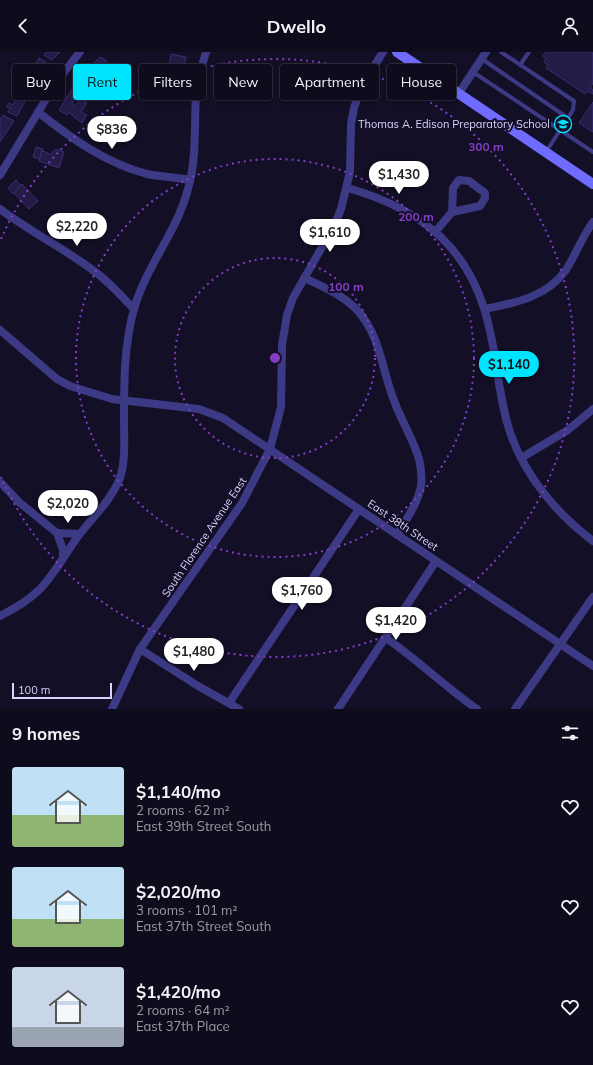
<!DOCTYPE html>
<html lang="en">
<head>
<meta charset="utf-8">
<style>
  :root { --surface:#0e0b1c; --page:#1c1929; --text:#f1f3f6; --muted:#9b9ba3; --line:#2e2b3b; --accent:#00e5ff }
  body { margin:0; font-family:Mulish,sans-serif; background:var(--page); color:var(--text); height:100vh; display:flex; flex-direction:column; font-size:15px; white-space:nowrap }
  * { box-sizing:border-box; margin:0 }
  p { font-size:13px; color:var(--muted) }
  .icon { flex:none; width:22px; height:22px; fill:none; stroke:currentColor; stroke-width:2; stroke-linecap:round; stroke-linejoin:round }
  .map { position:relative; height:657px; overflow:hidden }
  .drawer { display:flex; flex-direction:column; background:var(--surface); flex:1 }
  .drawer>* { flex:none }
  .banner { position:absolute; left:12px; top:12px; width:569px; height:36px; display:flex; gap:8px }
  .scale { position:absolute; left:12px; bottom:10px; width:100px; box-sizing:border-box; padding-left:4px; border:2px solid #d9d4ff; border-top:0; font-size:11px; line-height:14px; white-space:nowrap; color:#d9d4ff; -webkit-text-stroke:3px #130f26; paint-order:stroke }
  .price { position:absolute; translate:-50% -34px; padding:0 9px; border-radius:14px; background:#fff; color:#222; font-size:13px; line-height:26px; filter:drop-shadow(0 1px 2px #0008) }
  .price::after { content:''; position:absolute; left:50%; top:24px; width:12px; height:9px; margin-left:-6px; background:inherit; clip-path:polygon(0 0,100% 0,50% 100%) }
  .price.selected { background:var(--accent); color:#111 }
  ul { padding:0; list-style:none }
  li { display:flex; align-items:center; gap:12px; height:100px; padding:0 12px }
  li span { display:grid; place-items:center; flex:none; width:112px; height:80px; border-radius:4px; color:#555 }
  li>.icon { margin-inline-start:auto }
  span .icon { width:48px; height:48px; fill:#fffc; stroke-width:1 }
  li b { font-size:17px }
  h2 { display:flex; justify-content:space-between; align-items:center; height:48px; padding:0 12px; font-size:17px }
  .chip { padding:0 14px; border-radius:4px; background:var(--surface); box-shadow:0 2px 6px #0003,0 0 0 1px var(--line); font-size:14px; line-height:36px }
  .chip.selected { background:var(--accent); color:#111 }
  header { display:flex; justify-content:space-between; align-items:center; height:52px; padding:0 12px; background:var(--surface); font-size:18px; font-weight:700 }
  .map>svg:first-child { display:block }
  .building { fill:#241b47; stroke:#3b2d73 }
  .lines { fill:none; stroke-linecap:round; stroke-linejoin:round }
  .lane { stroke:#3d3a85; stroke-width:4 }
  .street { stroke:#3d3a85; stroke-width:8 }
  .secondary { stroke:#6f6bff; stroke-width:10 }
  .ring { fill:none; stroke:#843dc5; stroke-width:2; stroke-dasharray:2 4 }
  .labels { text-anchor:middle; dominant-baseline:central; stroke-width:4; stroke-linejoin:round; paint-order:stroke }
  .poi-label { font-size:11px; fill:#d9d4ff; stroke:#130f26; text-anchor:end }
  .street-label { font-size:11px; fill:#d9d4ff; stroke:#130f26 }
  .centre { fill:#843dc5; stroke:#130f26; stroke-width:2 }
  .ring-label { font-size:12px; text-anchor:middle; font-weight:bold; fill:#843dc5; stroke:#130f26; stroke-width:4; stroke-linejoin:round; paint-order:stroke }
</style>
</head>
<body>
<header><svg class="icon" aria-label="back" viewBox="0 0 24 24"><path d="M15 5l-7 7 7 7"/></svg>Dwello<svg class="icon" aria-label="person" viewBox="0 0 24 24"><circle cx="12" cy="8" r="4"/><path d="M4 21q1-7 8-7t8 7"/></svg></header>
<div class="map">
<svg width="593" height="657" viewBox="0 0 593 657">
  <rect width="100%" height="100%" fill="#130f26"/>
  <g class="building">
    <path d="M46 0H60L52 8 44 3Z"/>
    <path d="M546 0H593V31L590 36 593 38V42L587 39 585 42 546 16 548 13 544 10 546 7 543 4Z"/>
    <path d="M171 2 186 5 180 26 177 25 176 31 160 28 162 18 168 19Z"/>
    <path d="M100 5 107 9 98 22 103 25 100 29 97 27 93 31 86 26 93 18 89 16Z"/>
    <path d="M39 6 47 11 44 16 45 17 31 33 24 29Z"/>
    <path d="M22 36 30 40 17 64 8 60 10 56 7 55 9 51 13 53Z"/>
    <path d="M72 37 77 41 72 52 74 54 81 47 87 51 81 60 87 63 82 71 68 60 67 63 59 58Z"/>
    <path d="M593 50V80L579 71Z"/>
    <path d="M3 63 14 69 0 90V68Z"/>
    <path d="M36 95 43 97 39 107 33 105Z"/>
    <path d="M55 97 64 100 59 116 39 109 42 99 51 102Z"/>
    <path d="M16 128 21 134 13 142 8 136Z"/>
    <path d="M22 132 38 149 29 157 14 141Z"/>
  </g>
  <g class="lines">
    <g class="lane">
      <path d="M501 0 574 49 573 58 546 100"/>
      <path d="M482 7 568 66"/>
      <path d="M520 13 529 0"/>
      <path d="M473 20 593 100"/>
    </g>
    <g class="street">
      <path d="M459 41 486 0"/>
      <path d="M38 60C71 86 105 111 147 122 162 125 176 125 190 128"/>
      <path d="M0 123 57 29 80 0"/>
      <path d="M348 136C424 158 473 198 490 279 498 314 499 349 511 383 526 425 557 462 593 489"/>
      <path d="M0 157C32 181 67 198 98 222 111 232 122 245 134 257"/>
      <path d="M436 179 452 160 453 136 459 128 469 129 485 141V146L480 154 452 160"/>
      <path d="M304 226C324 235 343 243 358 259 381 285 382 320 395 351 402 370 413 387 419 407 421 415 422 425 421 434 418 451 406 468 397 483"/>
      <path d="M485 257C515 251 547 245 566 218 576 202 582 185 593 170"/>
      <path d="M0 278 57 327 70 334 112 347 199 357 223 366 593 614"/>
      <path d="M521 406 568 378 593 357"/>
      <path d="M0 430 19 450 57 481 63 498V506"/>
      <path d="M57 481 79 482"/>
      <path d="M0 564C43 543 49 527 74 490 89 468 110 451 120 426 126 407 124 386 124 367 124 330 124 293 134 257 146 214 177 180 188 137 197 106 194 74 196 43 197 29 202 14 206 0"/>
      <path d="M386 586C418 608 445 635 477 657"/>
      <path d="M140 597 198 634 239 657"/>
      <path d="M229 651 359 457"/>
      <path d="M112 657 140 597 242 451 270 397 281 355 282 293 287 263 293 246 334 174 341 157 350 120 351 72 354 56 362 33 383 0"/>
      <path d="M338 657 436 509"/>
      <path d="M515 657 593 545"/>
    </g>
    <path class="secondary" d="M397 0 593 132"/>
  </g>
  <g class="ring">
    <circle cx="275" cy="306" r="100"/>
    <circle cx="275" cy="306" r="199"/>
    <path d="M1 187A299 299 0 1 1 1 425"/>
  </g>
  <defs>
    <g id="school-ring" transform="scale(0.9)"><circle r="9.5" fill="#130f26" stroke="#00e5ff" stroke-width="1.5"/><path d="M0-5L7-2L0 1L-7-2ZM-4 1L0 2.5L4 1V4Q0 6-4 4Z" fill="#00e5ff"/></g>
  </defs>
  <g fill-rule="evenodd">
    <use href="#school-ring" x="563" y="72"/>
  </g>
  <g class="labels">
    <g class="poi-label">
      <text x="550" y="72">Thomas A. Edison Preparatory School</text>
    </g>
    <g class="street-label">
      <text transform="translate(403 473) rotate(34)">East 38th Street</text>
      <text transform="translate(204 485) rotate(-56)">South Florence Avenue East</text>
    </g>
  </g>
  <circle cx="275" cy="306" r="6" class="centre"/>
  <g class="ring-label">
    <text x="486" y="99">300 m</text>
    <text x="416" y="169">200 m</text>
    <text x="346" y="239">100 m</text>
  </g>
</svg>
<div class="scale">100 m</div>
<b class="price" style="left:112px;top:98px">$836</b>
<b class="price" style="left:399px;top:143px">$1,430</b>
<b class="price" style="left:77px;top:195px">$2,220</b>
<b class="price" style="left:330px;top:201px">$1,610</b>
<b class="price selected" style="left:509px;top:333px">$1,140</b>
<b class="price" style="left:68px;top:472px">$2,020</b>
<b class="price" style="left:302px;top:559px">$1,760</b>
<b class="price" style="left:396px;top:589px">$1,420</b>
<b class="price" style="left:194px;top:620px">$1,480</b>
<div class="banner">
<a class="chip">Buy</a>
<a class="chip selected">Rent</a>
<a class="chip">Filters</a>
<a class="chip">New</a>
<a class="chip">Apartment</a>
<a class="chip">House</a>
</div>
</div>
<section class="drawer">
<h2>9 homes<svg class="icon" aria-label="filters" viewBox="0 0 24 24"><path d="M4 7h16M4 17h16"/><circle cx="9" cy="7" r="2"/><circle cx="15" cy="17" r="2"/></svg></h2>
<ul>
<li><span style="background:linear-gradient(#bfe0f5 60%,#8fb573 0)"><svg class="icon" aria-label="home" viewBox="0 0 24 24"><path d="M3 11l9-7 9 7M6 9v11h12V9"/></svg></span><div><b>$1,140/mo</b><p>2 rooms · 62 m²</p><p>East 39th Street South</p></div><svg class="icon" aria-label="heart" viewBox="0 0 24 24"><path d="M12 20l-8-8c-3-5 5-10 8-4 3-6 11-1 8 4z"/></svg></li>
<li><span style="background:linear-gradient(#bfe0f5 65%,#8fb573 0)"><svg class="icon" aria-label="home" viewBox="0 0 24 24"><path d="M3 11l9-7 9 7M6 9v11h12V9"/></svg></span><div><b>$2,020/mo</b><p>3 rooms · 101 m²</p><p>East 37th Street South</p></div><svg class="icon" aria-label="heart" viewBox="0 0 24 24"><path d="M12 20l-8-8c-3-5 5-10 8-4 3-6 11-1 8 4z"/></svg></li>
<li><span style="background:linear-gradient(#c9d6e8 75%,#9aa5b1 0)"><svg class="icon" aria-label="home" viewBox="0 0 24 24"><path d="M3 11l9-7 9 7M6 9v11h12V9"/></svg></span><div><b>$1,420/mo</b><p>2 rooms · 64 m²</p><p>East 37th Place</p></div><svg class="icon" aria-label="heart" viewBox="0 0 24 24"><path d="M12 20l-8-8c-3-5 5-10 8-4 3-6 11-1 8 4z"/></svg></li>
</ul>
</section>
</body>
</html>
